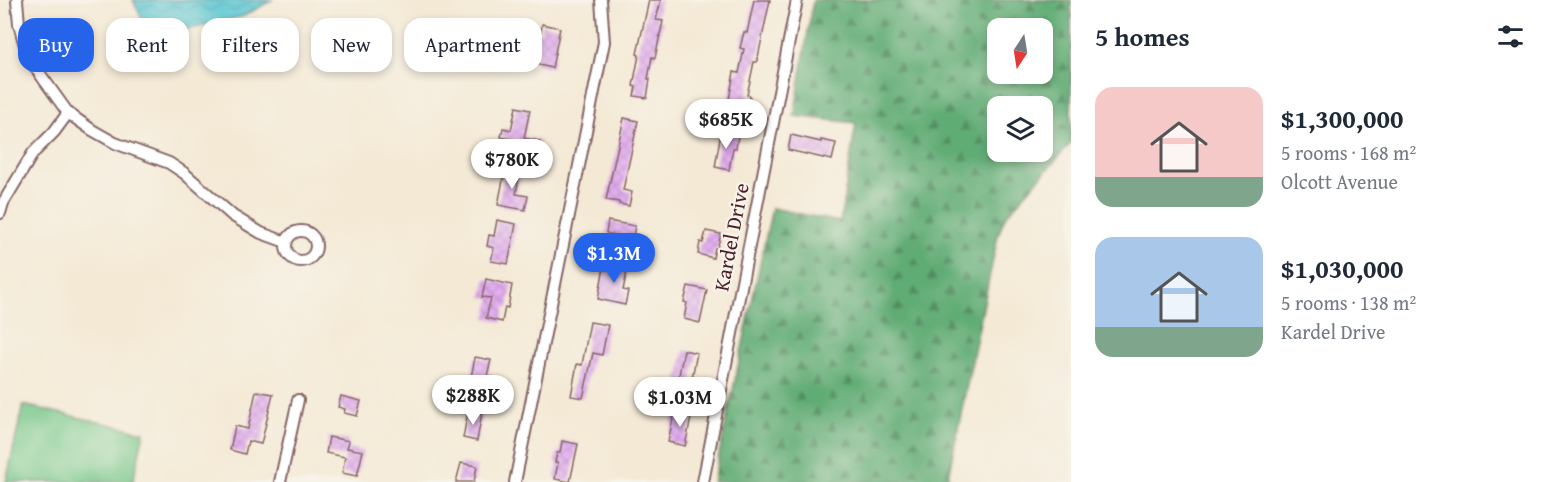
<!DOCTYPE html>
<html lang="en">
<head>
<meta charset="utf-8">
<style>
  :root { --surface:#fff; --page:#f2f2f3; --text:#1f2937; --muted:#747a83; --accent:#2563eb }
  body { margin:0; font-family:"Gentium Book Plus",serif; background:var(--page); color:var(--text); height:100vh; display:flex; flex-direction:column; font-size:22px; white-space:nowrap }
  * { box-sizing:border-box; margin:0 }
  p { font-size:20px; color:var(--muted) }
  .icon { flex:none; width:33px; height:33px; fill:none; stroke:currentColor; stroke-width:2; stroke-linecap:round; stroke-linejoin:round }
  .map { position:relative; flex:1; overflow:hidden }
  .panel { display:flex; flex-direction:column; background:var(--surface); width:480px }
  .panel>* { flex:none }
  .top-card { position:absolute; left:18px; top:18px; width:570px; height:54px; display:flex; gap:12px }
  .needle { width:39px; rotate:192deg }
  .fabs { position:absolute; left:987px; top:18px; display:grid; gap:12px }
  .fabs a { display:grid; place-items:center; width:66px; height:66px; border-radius:12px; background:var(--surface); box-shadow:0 3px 9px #0003; font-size:30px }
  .price { position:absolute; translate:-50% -51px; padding:0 14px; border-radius:21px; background:#fff; color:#222; font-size:20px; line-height:39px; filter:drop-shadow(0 2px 3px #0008) }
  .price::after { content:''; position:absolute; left:50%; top:36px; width:18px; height:14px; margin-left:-9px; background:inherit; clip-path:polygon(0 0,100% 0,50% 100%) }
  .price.active { background:var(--accent); color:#fff }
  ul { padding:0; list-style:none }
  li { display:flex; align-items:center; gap:18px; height:150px; padding:0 24px }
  li span { display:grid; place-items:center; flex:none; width:168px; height:120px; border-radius:18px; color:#555 }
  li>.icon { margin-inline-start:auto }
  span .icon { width:72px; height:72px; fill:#fffc; stroke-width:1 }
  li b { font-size:26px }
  h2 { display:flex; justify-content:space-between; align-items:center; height:72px; padding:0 24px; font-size:26px }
  .tag { padding:0 21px; border-radius:18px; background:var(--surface); box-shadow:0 3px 9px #0003; font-size:21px; line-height:54px }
  .tag.active { background:var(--accent); color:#fff }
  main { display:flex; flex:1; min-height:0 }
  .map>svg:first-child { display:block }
  .green { fill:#76c789; stroke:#60735a; stroke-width:1.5 }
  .forest { fill:url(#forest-firs); stroke:#556650; stroke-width:1.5; fill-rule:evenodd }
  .water { fill:url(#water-waves); stroke:#52737f; stroke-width:1.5 }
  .building { fill:url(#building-cross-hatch) }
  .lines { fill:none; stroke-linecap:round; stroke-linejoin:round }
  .street-casing { stroke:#866666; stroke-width:14 }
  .street { stroke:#fff; stroke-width:10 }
  .labels { text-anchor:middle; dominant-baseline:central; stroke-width:4.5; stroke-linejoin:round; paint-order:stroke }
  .street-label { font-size:21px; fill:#4a1f2b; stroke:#f7f3e8 }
</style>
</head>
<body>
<main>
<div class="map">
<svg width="1071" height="482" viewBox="0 0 1071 482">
  <defs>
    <pattern id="forest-firs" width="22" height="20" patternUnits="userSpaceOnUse" patternTransform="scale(1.5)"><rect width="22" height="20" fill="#60ac75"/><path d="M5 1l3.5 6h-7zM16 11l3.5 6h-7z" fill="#518b60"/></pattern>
    <pattern id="water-waves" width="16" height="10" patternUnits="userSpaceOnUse" patternTransform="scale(1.5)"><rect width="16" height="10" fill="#5bc7d3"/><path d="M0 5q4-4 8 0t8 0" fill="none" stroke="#51aab5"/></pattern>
    <pattern id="building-cross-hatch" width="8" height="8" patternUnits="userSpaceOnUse" patternTransform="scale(1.5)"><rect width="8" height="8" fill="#e2aeef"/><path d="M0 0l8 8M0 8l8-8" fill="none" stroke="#c395cd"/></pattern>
  </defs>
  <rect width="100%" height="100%" fill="#f7f3e8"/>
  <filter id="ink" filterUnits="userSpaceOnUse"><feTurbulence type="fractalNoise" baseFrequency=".0167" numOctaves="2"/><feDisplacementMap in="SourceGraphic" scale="12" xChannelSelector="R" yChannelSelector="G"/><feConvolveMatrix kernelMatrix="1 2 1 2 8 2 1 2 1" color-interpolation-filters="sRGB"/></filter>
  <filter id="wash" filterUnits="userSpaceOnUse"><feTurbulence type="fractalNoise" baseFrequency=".008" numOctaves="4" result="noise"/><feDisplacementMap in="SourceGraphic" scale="24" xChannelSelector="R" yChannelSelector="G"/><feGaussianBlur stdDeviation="1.35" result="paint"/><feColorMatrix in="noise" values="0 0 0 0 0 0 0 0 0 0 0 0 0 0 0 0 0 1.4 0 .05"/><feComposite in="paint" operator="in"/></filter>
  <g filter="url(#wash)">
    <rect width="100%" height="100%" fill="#f4e9d5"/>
    <path class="green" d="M23 405 144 432 133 482H6Z"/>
    <path class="forest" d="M813 0H1071V143L1005 217 998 235 947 482H713L772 208 840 222 856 123 794 116ZM998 28H1042V74H998ZM998 106H1042V152H998Z"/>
    <path class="water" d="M133 0H272L244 16 186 30 156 25 142 19Z"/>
    <g id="blocks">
      <g class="building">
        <path d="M649 0H661L656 20 663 21 655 58 652 57 648 79H650L647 98 634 96 636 87 633 86 639 55 637 54Z"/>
        <path d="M754 0H770L757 62H754L747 95 750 96 748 108 728 105 734 72 739 73 744 49 740 48 744 32 747 33Z"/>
        <path d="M542 24 560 28 552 68 535 64 537 52 533 51 534 46 526 44 529 30 541 33Z"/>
        <path d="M516 107 530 110 524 138 540 141 537 153 520 150 522 141 501 137 503 128 511 130Z"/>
        <path d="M624 118 638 121 623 190 632 192 629 206 619 204V202L606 200Z"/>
        <path d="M721 132 738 136 736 148H733L729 170 715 167Z"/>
        <path d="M791 135 821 142V140L836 143 832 160 788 150Z"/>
        <path d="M506 165 521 167 516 194 528 196 525 210 498 205Z"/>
        <path d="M497 220 516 224 508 264 491 261 494 248 487 246 489 235 494 236Z"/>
        <path d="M608 221 635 226 630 251 614 248 616 235 606 233Z"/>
        <path d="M706 231 721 234 717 249 715 248 713 258 698 254 700 242 703 243Z"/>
        <path d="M605 262 628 267 623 290 628 291 625 305 598 299Z"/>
        <path d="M486 279 512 285 508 308 505 307 502 322 486 318 491 298 482 297Z"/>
        <path d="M688 286 707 290 700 323 684 319 687 303 684 302Z"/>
        <path d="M590 322 608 325 602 355 593 353 583 398 571 396 577 364 582 365Z"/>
        <path d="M684 350 697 353 690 388 677 385Z"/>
        <path d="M475 357 491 360 487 376 493 377 491 386 488 385 487 391 469 388Z"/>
        <path d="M256 391 273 394 261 444 248 441 245 454 230 450 235 426 248 429Z"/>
        <path d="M341 396 361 401 357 416 344 413 345 409 338 407Z"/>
        <path d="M675 409 692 413 685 446 668 442Z"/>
        <path d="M468 411 482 413 477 441 463 438Z"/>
        <path d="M329 437 349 441 347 448 363 451 357 476 342 473 345 457 326 453Z"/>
        <path d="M562 441 578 444 570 482 555 479 558 462H555L557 453H560Z"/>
        <path d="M461 463 477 466 474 482H456Z"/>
      </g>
    </g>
  </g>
  <g filter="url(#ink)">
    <use href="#blocks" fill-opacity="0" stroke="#866666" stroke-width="1.5"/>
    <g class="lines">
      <g class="street-casing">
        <g id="street">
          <path d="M17 0 19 24 25 46 35 67 68 113 92 130 115 143 169 163 184 173 233 216 261 233 286 242"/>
          <path d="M0 213 3 203 33 153 54 132 68 113"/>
          <circle cx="301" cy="246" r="15"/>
          <path d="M280 482 298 400"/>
          <path d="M515 482 604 42 601 0"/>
          <path d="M703 482 797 0"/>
        </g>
      </g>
      <use href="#street" class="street"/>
    </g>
  </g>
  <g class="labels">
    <g class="street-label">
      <text transform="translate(731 237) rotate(-79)">Kardel Drive</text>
    </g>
  </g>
</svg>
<div class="fabs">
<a><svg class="needle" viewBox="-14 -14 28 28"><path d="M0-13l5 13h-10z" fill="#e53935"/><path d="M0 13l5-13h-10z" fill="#747a83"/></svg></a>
<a><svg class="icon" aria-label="layers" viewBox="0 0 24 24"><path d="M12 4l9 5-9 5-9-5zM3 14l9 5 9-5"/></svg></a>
</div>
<b class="price" style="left:726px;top:150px">$685K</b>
<b class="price" style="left:512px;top:190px">$780K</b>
<b class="price active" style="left:614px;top:284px">$1.3M</b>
<b class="price" style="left:473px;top:426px">$288K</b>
<b class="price" style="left:680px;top:428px">$1.03M</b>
<div class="top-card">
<a class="tag active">Buy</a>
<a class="tag">Rent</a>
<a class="tag">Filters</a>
<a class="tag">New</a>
<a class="tag">Apartment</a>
</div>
</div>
<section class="panel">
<h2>5 homes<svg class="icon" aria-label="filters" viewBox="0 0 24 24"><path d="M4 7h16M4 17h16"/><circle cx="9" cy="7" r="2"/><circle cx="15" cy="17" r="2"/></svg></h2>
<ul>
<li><span style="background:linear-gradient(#f6c9c9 75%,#7fa58c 0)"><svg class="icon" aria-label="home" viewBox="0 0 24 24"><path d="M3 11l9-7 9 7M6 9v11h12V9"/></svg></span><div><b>$1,300,000</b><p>5 rooms · 168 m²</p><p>Olcott Avenue</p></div></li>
<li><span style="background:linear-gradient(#a9c7e8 75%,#7fa58c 0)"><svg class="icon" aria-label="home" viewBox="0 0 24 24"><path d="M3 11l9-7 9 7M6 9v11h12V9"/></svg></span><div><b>$1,030,000</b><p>5 rooms · 138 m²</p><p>Kardel Drive</p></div></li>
</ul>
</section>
</main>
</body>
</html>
